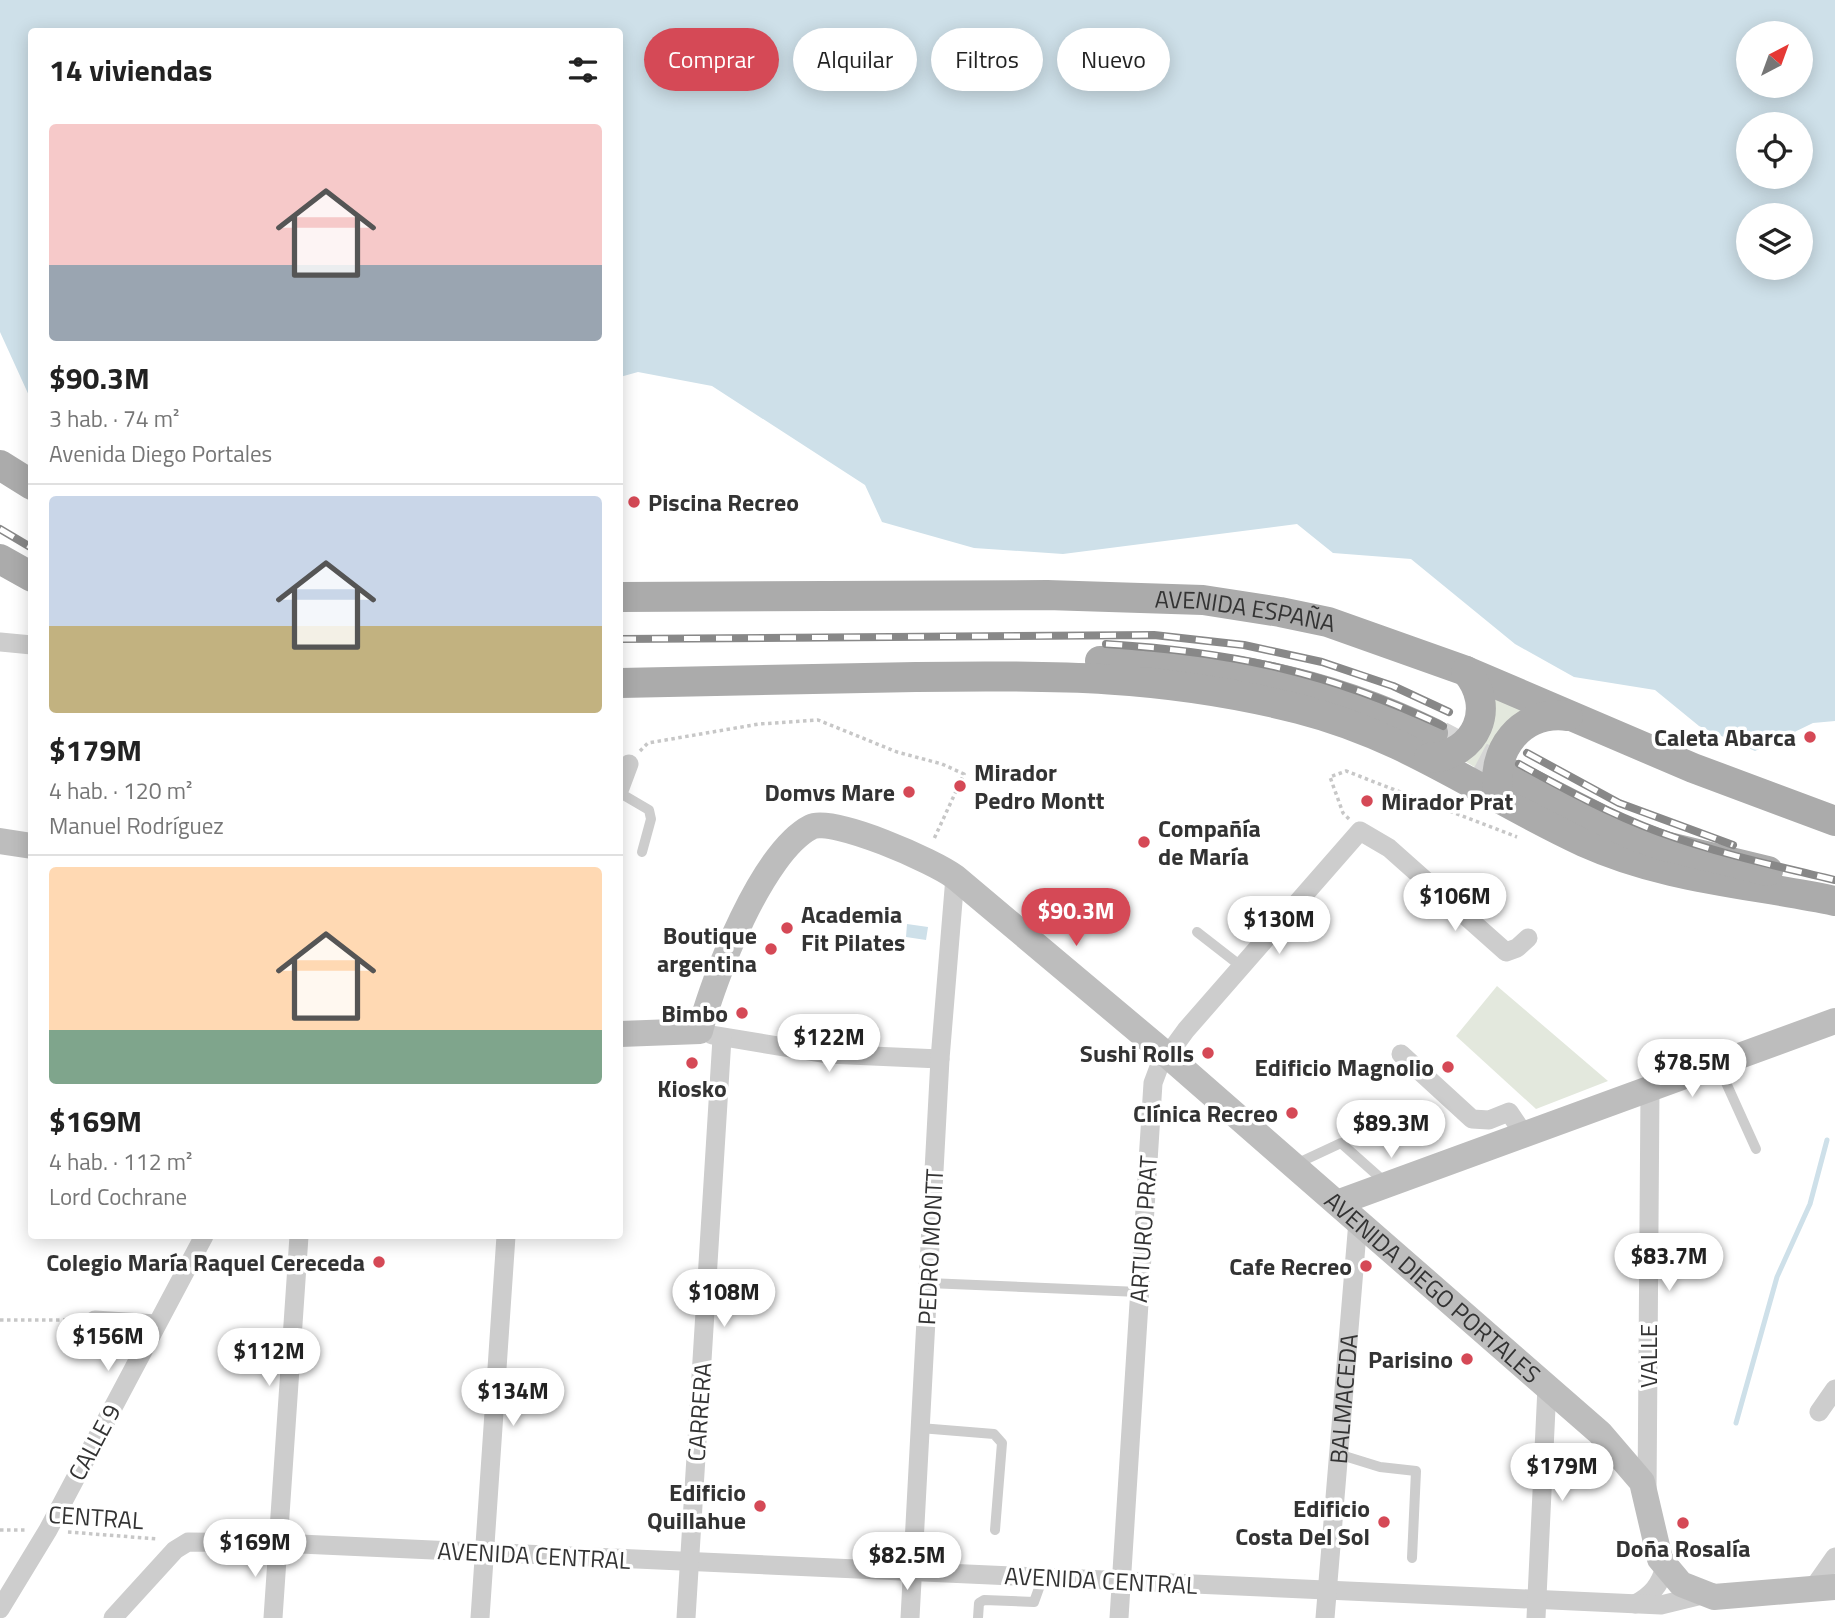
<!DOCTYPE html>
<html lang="es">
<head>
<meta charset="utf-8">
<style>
  :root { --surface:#fff; --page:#f6f6f6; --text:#222; --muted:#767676; --line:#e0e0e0; --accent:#d54956 }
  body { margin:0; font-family:"Titillium Web",sans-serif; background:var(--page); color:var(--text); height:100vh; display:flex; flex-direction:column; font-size:26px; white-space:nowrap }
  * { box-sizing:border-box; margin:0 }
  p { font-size:23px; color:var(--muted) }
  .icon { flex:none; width:38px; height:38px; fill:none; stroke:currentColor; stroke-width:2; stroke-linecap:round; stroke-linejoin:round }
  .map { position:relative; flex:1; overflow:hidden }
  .sheet { position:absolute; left:28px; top:28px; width:595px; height:1211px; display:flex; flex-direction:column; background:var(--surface); border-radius:7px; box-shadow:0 4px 18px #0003 }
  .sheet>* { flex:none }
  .hud { position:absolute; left:644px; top:28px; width:665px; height:63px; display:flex; gap:14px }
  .needle { width:46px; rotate:41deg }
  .tools { position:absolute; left:1736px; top:21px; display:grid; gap:14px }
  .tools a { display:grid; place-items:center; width:77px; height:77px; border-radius:50%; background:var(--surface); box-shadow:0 4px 18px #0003; font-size:35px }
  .price { position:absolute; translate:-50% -60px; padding:0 16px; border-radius:24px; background:#fff; color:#222; font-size:23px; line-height:46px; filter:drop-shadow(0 2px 4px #0008) }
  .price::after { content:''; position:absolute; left:50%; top:42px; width:21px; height:16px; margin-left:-10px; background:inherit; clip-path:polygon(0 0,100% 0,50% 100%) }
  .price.active { background:var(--accent); color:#fff }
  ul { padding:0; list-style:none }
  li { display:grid; align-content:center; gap:14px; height:371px; padding:0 21px }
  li+li { border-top:2px solid var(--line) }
  li span { display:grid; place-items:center; height:217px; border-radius:7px; color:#555 }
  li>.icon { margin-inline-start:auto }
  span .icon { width:126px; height:126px; fill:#fffc; stroke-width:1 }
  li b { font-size:30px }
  h2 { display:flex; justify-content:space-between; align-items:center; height:84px; padding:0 21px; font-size:30px }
  .pill { padding:0 24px; border-radius:32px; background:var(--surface); box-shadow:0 4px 18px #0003; font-size:24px; line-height:63px }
  .pill.active { background:var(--accent); color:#fff }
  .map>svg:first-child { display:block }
  .green { fill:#e3e8dd }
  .water { fill:#cee0e9; fill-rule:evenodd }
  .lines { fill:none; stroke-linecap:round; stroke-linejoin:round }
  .stream { stroke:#cee0e9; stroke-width:5 }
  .primary-tunnel { stroke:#d6d6d6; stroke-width:30; stroke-dasharray:30 15; stroke-linecap:butt }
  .path { stroke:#c7c7c7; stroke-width:3.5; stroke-dasharray:3.5 3.5; stroke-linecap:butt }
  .lane { stroke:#cdcdcd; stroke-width:10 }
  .street { stroke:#cdcdcd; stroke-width:19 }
  .secondary { stroke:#bdbdbd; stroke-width:26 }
  .primary { stroke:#ababab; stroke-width:30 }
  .rail-casing { stroke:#888; stroke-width:8 }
  .rail { stroke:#fff; stroke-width:5; stroke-dasharray:16; stroke-linecap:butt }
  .poi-dot { fill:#d54956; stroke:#fff; stroke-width:2.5 }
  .labels { text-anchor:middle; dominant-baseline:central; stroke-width:7; stroke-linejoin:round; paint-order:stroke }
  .poi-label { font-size:24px; font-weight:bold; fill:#333; stroke:#fff; text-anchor:end }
  .street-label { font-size:24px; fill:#333; stroke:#fff }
</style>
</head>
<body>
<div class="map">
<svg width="1835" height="1618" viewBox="0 0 1835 1618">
  <rect width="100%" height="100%" fill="#fff"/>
  <g class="green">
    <path d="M1486 692 1534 710C1495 724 1498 738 1486 774L1458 757Z"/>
    <path d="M1497 986 1608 1081 1536 1109 1456 1036Z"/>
  </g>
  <g class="water">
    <path d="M0 0H1835V721L1813 723 1755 751 1699 726 1655 690 1574 677 1515 644 1411 559 1333 553 1297 524 1063 554 974 548 882 522 865 485 712 386 638 372 620 377V32H32L31 400 0 332ZM1748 33H1801V86H1748ZM1748 124H1801V177H1748ZM1748 215H1801V268H1748Z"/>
    <path d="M907 924 928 927 926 940 906 937Z"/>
  </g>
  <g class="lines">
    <path class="stream" d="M1736 1423 1777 1277 1810 1204 1827 1140"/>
    <path class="primary-tunnel" d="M1440 736 1512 774"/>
    <g class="path">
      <path d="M640 751 648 743 759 724 818 720 897 752 942 764 964 774 933 841"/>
      <path d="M1349 819 1343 813 1330 777 1346 771 1517 837"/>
      <path d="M0 1320H78"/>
      <path d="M0 1530H26"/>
      <path d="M68 1532 158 1539"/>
    </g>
    <g class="lane">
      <path d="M620 793 649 810 651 819 642 852"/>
      <path d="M1197 932 1242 967"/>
      <path d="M1718 1065 1756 1149"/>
      <path d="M1296 1164 1341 1143 1386 1183"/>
      <path d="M928 1283 1139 1292"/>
      <path d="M920 1428 994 1434 1002 1443 995 1530"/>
      <path d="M1338 1454 1380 1467 1416 1471 1412 1558"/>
      <path d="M978 1618 979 1603 984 1600 1034 1602 1043 1577"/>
    </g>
    <g class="street">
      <path d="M0 642 32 645"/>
      <path d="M620 788 629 764"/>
      <path d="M712 1035 827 1054 940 1059"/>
      <path d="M1401 1054 1472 1119 1489 1120 1509 1112 1525 1136"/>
      <path d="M95 1320 156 1324"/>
      <path d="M1819 1412 1835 1389"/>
      <path d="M1647 1495 1650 1089"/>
      <path d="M1814 1587 1835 1557"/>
      <path d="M1635 1604C1652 1595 1660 1585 1665 1567"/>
      <path d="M0 1609 48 1530 204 1236"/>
      <path d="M113 1618 175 1550 188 1542 278 1543 1661 1605 1702 1595"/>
      <path d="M273 1618 299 1236"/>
      <path d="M480 1618 506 1236"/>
      <path d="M686 1618 722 1038"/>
      <path d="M910 1618 940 1059 955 877"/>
      <path d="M1119 1618 1153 1083 1159 1067 1186 1030 1360 831 1389 848 1506 952 1517 948 1528 938"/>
      <path id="s1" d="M1325 1618 1358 1221"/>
      <path d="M1536 1618 1547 1387"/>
    </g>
    <g class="secondary">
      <path d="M0 841 32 846"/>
      <path id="s2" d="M620 1034 700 1031C713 979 762 852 811 827 832 816 936 862 955 877L1167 1055 1600 1433 1642 1482 1660 1559 1681 1584 1714 1597 1835 1587"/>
      <path d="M1337 1203 1835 1021"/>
    </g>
    <g class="primary">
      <path d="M0 465 32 485"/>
      <path d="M0 559 32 577"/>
      <path id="s3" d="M620 597 1047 595 1203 600 1280 612 1328 622 1466 671 1693 768 1835 821"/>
      <path d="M1100 661C1217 659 1327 681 1433 733"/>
      <path d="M620 683C718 681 817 679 916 677 1051 675 1167 675 1299 709 1409 737 1484 796 1584 842 1666 879 1749 883 1835 901"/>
      <path d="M1429 758C1477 755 1497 707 1466 671"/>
      <path d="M1512 774 1628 833 1665 846 1768 871"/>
      <path d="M1499 796C1489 751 1521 710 1568 716"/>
    </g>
    <g class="rail-casing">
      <g id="rail">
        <path d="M0 529 32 548"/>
        <path d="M620 639 1154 635 1244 645 1322 662 1393 686 1449 712"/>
        <path d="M1106 644C1232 652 1329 672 1443 726"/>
        <path d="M1527 753 1619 803 1733 845"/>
        <path d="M1519 764C1564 789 1610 814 1659 832 1716 853 1776 866 1835 880"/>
      </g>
    </g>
    <use href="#rail" class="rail"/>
  </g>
  <g class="poi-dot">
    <circle cx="634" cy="502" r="7"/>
    <circle cx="1810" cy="737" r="7"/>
    <circle cx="960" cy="786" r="7"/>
    <circle cx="909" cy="792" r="7"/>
    <circle cx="1367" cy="801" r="7"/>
    <circle cx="1144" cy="842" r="7"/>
    <circle cx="787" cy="928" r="7"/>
    <circle cx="771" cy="949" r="7"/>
    <circle cx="742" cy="1013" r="7"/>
    <circle cx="1208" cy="1053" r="7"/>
    <circle cx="692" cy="1063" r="7"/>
    <circle cx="1448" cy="1067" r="7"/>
    <circle cx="1292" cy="1113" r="7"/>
    <circle cx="379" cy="1262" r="7"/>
    <circle cx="1366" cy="1266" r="7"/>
    <circle cx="1467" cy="1359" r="7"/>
    <circle cx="760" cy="1506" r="7"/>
    <circle cx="1384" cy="1522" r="7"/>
    <circle cx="1683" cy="1523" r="7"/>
  </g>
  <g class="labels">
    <g class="poi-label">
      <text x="648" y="502" text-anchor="start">Piscina Recreo</text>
      <text x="1796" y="737">Caleta Abarca</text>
      <text x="974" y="772" text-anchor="start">Mirador<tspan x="974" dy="28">Pedro Montt</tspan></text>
      <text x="895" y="792">Domvs Mare</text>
      <text x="1381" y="801" text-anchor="start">Mirador Prat</text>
      <text x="1158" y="828" text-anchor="start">Compañía<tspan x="1158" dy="28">de María</tspan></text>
      <text x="801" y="914" text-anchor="start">Academia<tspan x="801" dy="28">Fit Pilates</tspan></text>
      <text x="757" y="935">Boutique<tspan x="757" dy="28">argentina</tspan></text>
      <text x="728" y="1013">Bimbo</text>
      <text x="1194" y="1053">Sushi Rolls</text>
      <text x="1434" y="1067">Edificio Magnolio</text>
      <text x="692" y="1088" text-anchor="middle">Kiosko</text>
      <text x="1278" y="1113">Clínica Recreo</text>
      <text x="365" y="1262">Colegio María Raquel Cereceda</text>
      <text x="1352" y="1266">Cafe Recreo</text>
      <text x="1453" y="1359">Parisino</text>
      <text x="746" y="1492">Edificio<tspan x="746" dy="28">Quillahue</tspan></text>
      <text x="1370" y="1508">Edificio<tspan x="1370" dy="28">Costa Del Sol</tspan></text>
      <text x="1683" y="1548" text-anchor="middle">Doña Rosalía</text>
    </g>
    <g class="street-label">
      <text stroke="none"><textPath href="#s3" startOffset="626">AVENIDA ESPAÑA</textPath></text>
      <text transform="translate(1143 1229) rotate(-86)">ARTURO PRAT</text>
      <text transform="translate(930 1247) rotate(-87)">PEDRO MONTT</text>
      <text stroke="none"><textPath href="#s2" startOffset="1101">AVENIDA DIEGO PORTALES</textPath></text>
      <text transform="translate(1648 1356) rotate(-90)">VALLE</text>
      <text stroke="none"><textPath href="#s1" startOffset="220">BALMACEDA</textPath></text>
      <text transform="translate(699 1412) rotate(-86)">CARRERA</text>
      <text transform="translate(94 1442) rotate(-62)">CALLE 9</text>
      <text transform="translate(96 1517) rotate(4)">CENTRAL</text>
      <text transform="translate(534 1555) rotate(3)">AVENIDA CENTRAL</text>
      <text transform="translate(1101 1580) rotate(3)">AVENIDA CENTRAL</text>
    </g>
  </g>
</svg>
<div class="tools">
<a><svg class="needle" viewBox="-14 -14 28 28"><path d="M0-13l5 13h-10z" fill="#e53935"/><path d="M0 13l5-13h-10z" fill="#767676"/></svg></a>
<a><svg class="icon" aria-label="locate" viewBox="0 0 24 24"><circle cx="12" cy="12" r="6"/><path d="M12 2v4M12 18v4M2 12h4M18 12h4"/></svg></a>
<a><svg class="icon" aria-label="layers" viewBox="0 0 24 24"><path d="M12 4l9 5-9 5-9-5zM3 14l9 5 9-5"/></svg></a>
</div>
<b class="price" style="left:1455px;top:933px">$106M</b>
<b class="price active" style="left:1076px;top:948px">$90.3M</b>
<b class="price" style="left:1279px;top:956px">$130M</b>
<b class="price" style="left:829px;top:1074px">$122M</b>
<b class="price" style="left:1692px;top:1099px">$78.5M</b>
<b class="price" style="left:1391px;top:1160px">$89.3M</b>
<b class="price" style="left:1669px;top:1293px">$83.7M</b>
<b class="price" style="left:724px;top:1329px">$108M</b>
<b class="price" style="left:108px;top:1373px">$156M</b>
<b class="price" style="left:269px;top:1388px">$112M</b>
<b class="price" style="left:513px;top:1428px">$134M</b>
<b class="price" style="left:1562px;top:1503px">$179M</b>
<b class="price" style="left:255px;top:1579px">$169M</b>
<b class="price" style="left:907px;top:1592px">$82.5M</b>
<div class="hud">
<a class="pill active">Comprar</a>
<a class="pill">Alquilar</a>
<a class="pill">Filtros</a>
<a class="pill">Nuevo</a>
</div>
<section class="sheet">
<h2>14 viviendas<svg class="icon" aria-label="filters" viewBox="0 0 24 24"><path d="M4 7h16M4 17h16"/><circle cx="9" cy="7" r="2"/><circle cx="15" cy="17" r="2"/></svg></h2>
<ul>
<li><span style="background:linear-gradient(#f6c9c9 65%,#9aa5b1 0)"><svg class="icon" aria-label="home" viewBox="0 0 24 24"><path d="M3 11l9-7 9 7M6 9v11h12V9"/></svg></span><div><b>$90.3M</b><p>3 hab. · 74 m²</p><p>Avenida Diego Portales</p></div></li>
<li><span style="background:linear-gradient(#c9d6e8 60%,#c2b280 0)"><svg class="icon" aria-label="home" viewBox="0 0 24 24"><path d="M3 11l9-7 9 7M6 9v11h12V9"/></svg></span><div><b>$179M</b><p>4 hab. · 120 m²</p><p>Manuel Rodríguez</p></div></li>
<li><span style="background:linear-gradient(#ffd9b3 75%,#7fa58c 0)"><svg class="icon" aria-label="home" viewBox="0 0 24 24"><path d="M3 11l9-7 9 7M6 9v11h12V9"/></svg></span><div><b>$169M</b><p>4 hab. · 112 m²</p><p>Lord Cochrane</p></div></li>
</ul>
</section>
</div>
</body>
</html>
